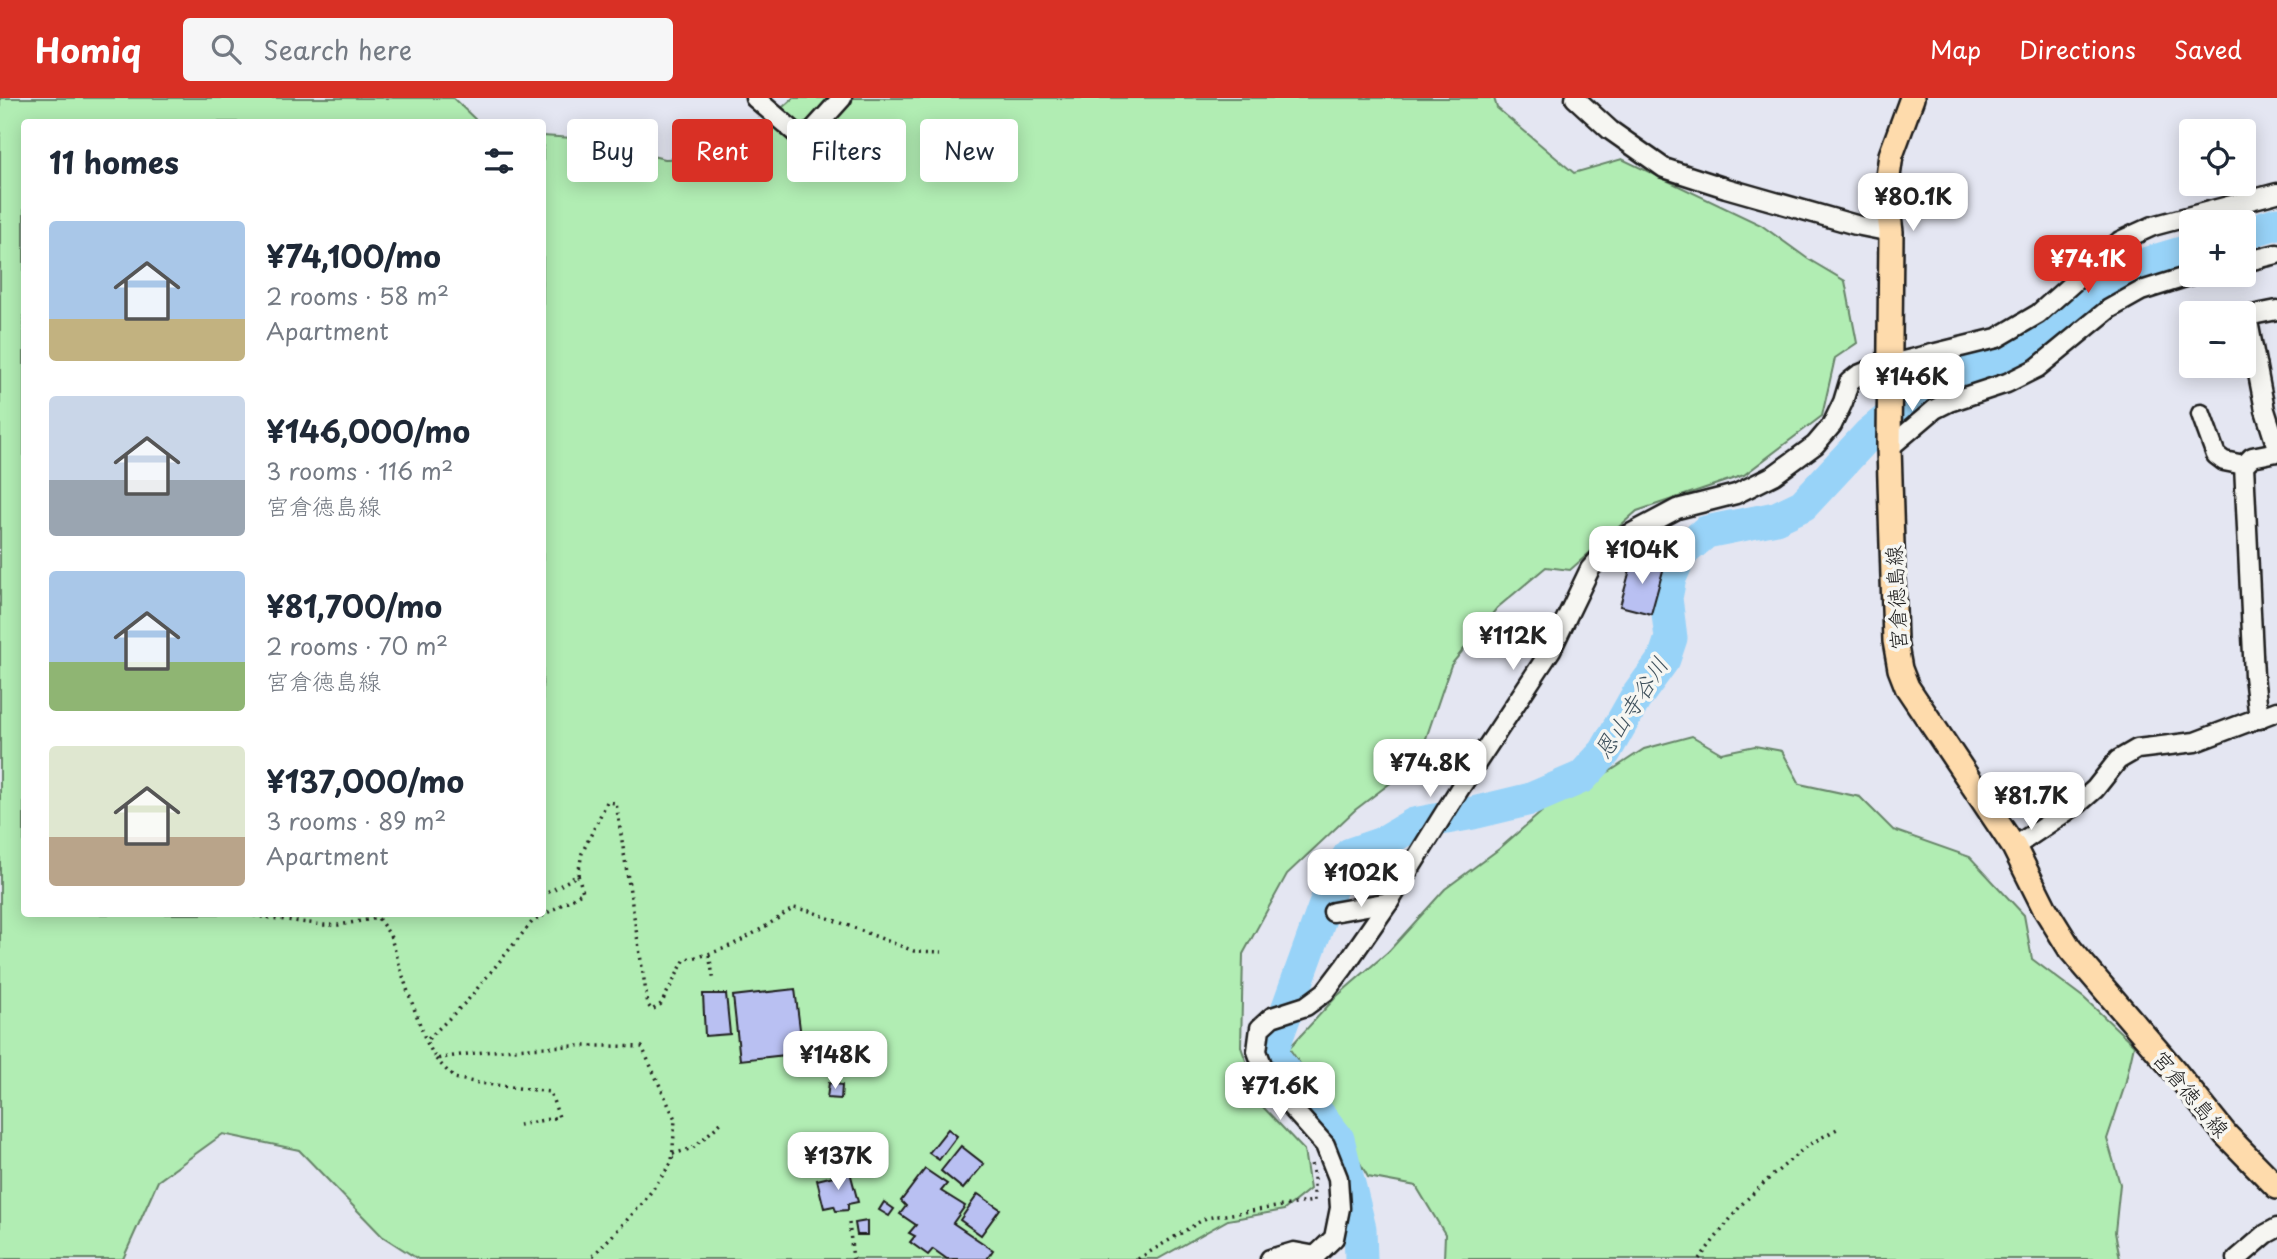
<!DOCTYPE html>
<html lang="en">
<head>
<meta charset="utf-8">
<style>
  :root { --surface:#fff; --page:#f6f6f7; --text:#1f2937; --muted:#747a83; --accent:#d93025 }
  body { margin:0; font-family:"Playpen Sans","Klee One",sans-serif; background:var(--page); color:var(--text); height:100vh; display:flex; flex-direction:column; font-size:26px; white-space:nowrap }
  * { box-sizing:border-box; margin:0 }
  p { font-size:23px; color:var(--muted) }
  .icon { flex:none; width:38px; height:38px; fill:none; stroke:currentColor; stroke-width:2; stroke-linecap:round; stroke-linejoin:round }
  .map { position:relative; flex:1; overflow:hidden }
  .side { position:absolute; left:21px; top:21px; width:525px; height:798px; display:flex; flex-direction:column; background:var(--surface); border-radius:7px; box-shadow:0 4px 18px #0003 }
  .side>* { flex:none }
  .guide { position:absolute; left:567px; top:21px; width:665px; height:63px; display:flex; gap:14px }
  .fabs { position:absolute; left:2179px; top:21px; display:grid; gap:14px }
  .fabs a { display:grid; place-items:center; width:77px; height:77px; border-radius:7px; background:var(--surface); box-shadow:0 4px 18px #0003; font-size:35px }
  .price { position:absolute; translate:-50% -60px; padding:0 16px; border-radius:14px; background:#fff; color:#222; font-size:23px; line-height:46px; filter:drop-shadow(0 2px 4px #0008) }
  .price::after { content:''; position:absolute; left:50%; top:42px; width:21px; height:16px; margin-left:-10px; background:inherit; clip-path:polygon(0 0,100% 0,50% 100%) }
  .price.active { background:var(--accent); color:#fff }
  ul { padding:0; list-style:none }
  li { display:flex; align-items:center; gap:21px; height:175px; padding:0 28px }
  li span { display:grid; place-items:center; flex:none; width:196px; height:140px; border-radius:7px; color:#555 }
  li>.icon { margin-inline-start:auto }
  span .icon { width:84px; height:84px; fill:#fffc; stroke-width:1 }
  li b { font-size:30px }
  h2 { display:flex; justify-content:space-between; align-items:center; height:84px; padding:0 28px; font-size:30px }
  .chip { padding:0 24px; border-radius:7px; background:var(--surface); box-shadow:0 4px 18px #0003; font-size:24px; line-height:63px }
  .chip.active { background:var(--accent); color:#fff }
  header { display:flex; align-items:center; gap:42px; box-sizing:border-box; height:98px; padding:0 35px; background:var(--accent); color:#fff }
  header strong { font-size:33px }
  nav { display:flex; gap:38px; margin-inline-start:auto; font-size:24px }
  .search { width:490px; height:63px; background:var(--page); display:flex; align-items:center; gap:18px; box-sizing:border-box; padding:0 24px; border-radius:7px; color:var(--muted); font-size:26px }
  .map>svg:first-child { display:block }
  .green { fill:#b1edb3; stroke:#668468; stroke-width:2 }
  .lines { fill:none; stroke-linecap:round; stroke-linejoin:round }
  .river { stroke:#98d3f8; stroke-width:33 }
  .building { fill:#b9c0f2; stroke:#1c1c1c; stroke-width:2 }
  .minor-casing { stroke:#1c1c1c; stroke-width:23 }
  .major-casing { stroke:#1c1c1c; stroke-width:28 }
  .path { stroke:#1c1c1c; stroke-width:3.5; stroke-dasharray:2 5; stroke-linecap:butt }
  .minor { stroke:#f6f6f2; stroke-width:18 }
  .major { stroke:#fedbac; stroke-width:23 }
  .labels { text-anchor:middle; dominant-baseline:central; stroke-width:7; stroke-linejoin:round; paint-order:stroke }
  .street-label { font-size:21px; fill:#1c1c1c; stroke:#f6f6f2 }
  .water-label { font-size:23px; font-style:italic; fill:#41535e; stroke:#f6f6f2 }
</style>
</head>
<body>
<header>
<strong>Homiq</strong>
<div class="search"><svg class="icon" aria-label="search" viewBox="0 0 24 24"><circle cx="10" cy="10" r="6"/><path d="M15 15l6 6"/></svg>Search here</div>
<nav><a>Map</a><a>Directions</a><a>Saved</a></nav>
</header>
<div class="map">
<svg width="2277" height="1161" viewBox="0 0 2277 1161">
  <rect width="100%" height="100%" fill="#e4e6f2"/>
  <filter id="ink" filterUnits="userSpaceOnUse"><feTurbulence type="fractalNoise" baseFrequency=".0143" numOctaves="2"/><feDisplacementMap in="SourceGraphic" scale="14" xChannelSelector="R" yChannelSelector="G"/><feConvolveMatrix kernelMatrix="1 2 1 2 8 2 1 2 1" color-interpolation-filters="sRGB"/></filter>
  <g filter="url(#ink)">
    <g class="green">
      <path d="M0 0H453L478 24H24V816H542L543 38 573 40 665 61 727 59 793 0H1494L1497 10 1574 75 1622 61 1761 127 1808 161 1845 183 1857 245 1835 260 1822 318 1744 377 1637 413 1570 472 1546 469 1497 510 1451 567 1418 664 1355 712 1287 776 1243 856 1241 949 1263 1009 1304 1052 1310 1091 1284 1112 1228 1122 1158 1161H418L382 1138 299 1052 223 1036 158 1083 123 1161H0Z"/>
      <path d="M1692 638 1721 655 1755 648 1782 653 1800 686 1860 699 1893 732 1970 759 2024 817 2032 861 2084 900 2134 947 2125 987 2107 1041 2120 1086 2115 1134 2120 1161H1444L1445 1136 1416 1088 1368 1079 1319 993 1289 950 1337 898 1389 853 1445 791 1499 751 1553 704 1612 672 1644 651Z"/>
    </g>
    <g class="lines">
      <g class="river">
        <path d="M2244 135 2277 125"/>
        <path d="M1361 1161 1360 1131 1338 1041 1271 956 1335 779 1350 756 1382 745 1414 726 1473 715 1531 701 1582 679 1605 654 1635 601 1664 561 1671 540 1666 500 1670 480 1681 455 1706 434 1776 420 1803 407 1869 336 1914 299 1945 280 1983 269 2030 251 2047 238 2107 183 2141 167 2191 152"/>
      </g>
    </g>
    <g class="building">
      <path d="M1633 461 1664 469 1651 516 1620 508Z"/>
      <path d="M795 891 803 955 740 962 733 898Z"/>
      <path d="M703 896H726L730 936 705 938Z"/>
      <path d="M829 985 842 987 841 1001 827 1000Z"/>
      <path d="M948 1031 957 1038 939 1062 929 1055Z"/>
      <path d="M961 1048 984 1066 963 1091 941 1073Z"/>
      <path d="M925 1071 947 1086 941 1093 965 1108 953 1125 993 1152 987 1161H947L933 1151 928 1157 910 1144 915 1138 909 1135 916 1127 900 1116 906 1108 901 1103Z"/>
      <path d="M850 1074 858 1104 848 1106V1112L836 1113 834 1108 824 1110 817 1082Z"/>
      <path d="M978 1096 1000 1111 981 1137 960 1122Z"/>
      <path d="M884 1104 894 1111 889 1118 879 1112Z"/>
      <path d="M867 1123V1137H857L855 1125Z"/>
    </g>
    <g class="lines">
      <g class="minor-casing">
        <g id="minor">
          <path d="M755 0 804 42 842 0"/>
          <path d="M1575 0 1610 32 1664 70 1726 90 1856 127 1891 134"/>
          <path d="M2244 164 2277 156"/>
          <path d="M2277 212 2247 218 2265 312 2277 350"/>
          <path d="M2201 316 2216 357 2224 363 2244 367"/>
          <path d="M1889 350 1935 311 1949 304 2007 285 2037 270 2109 211 2141 193 2192 177"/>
          <path d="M2259 621 2254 578 2244 367 2252 359 2277 354"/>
          <path d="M2014 749 2079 705 2095 691 2118 662 2137 651 2195 644 2277 613"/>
          <path d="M1333 814 1389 804"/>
          <path d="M1270 1161 1294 1154 1316 1158"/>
          <path d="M1312 1161 1334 1140 1340 1110 1338 1080 1325 1047 1268 983 1257 953 1260 930 1272 919 1306 908 1325 894 1344 869 1389 804 1460 690 1551 552 1590 471 1613 445 1677 411 1736 396 1774 377 1815 347 1832 327 1843 304 1849 284 1858 277 1875 270 1997 240 2038 216 2120 143 2153 128 2277 95"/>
          <path d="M2237 1161 2266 1136 2277 1130"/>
        </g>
      </g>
      <g class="major-casing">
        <path id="major" d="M1912 0 1891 57 1886 93 1891 134 1889 350 1895 543 1900 571 1907 589 2014 749 2044 809 2070 851 2173 971 2226 1037 2277 1089"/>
      </g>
      <g class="path">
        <path d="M578 777 582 755 607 704 616 705 648 907 652 912 661 906 685 861C728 855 758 833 794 810L810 813 914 853 942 854"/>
        <path d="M542 798 578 777 583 794 532 824 467 903 426 943 436 961C504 949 573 946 642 949L675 1021 672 1064 643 1105 590 1161"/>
        <path d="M240 816 324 827H339L378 820 390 837 407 891 426 943"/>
        <path d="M462 816H475"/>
        <path d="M709 857 714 883"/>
        <path d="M436 961 454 980 479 985 550 994 559 1019 519 1027"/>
        <path d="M673 1056 693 1050 723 1023"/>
        <path d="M849 1125 853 1161"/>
        <path d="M1138 1161 1206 1120 1314 1103V1079L1311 1065"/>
        <path d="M1699 1161 1742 1106 1765 1084 1808 1047 1839 1030"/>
      </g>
      <use href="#minor" class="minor"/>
      <use href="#major" class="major"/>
    </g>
  </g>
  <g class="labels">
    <g class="street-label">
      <text transform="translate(1895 500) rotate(-93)">宮倉徳島線</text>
      <text transform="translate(2192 995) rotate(50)">宮倉徳島線</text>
    </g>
    <g class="water-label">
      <text transform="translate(1630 609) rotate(-57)">恩山寺谷川</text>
    </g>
  </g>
</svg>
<div class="fabs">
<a><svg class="icon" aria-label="locate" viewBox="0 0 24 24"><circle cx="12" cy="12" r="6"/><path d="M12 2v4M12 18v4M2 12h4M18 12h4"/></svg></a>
<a>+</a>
<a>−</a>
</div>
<b class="price" style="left:1913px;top:135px">¥80.1K</b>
<b class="price active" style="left:2088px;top:197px">¥74.1K</b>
<b class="price" style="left:1912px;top:315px">¥146K</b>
<b class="price" style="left:1642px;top:488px">¥104K</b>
<b class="price" style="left:1513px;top:574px">¥112K</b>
<b class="price" style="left:1430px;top:701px">¥74.8K</b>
<b class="price" style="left:2031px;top:734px">¥81.7K</b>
<b class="price" style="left:1361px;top:811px">¥102K</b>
<b class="price" style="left:835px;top:993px">¥148K</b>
<b class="price" style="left:1280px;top:1024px">¥71.6K</b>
<b class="price" style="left:838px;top:1094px">¥137K</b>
<div class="guide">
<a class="chip">Buy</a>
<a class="chip active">Rent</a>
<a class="chip">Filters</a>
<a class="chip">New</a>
</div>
<section class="side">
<h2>11 homes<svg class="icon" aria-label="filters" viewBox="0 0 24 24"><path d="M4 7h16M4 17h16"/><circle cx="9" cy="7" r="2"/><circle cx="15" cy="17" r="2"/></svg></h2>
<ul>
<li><span style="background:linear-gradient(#a9c7e8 70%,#c2b280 0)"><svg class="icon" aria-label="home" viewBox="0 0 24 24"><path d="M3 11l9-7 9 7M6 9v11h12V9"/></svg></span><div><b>¥74,100/mo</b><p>2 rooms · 58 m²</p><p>Apartment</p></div></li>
<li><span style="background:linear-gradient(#c9d6e8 60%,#9aa5b1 0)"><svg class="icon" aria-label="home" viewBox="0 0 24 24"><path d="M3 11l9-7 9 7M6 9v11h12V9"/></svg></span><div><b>¥146,000/mo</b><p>3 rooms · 116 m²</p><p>宮倉徳島線</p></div></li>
<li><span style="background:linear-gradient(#a9c7e8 65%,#8fb573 0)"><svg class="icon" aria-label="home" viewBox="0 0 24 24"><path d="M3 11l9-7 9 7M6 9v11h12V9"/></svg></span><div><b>¥81,700/mo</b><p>2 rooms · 70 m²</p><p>宮倉徳島線</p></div></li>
<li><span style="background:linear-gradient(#dfe7d0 65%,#b9a48a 0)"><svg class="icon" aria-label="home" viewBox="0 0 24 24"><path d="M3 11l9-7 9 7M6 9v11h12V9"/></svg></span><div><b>¥137,000/mo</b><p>3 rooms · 89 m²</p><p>Apartment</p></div></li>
</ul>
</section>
</div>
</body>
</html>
